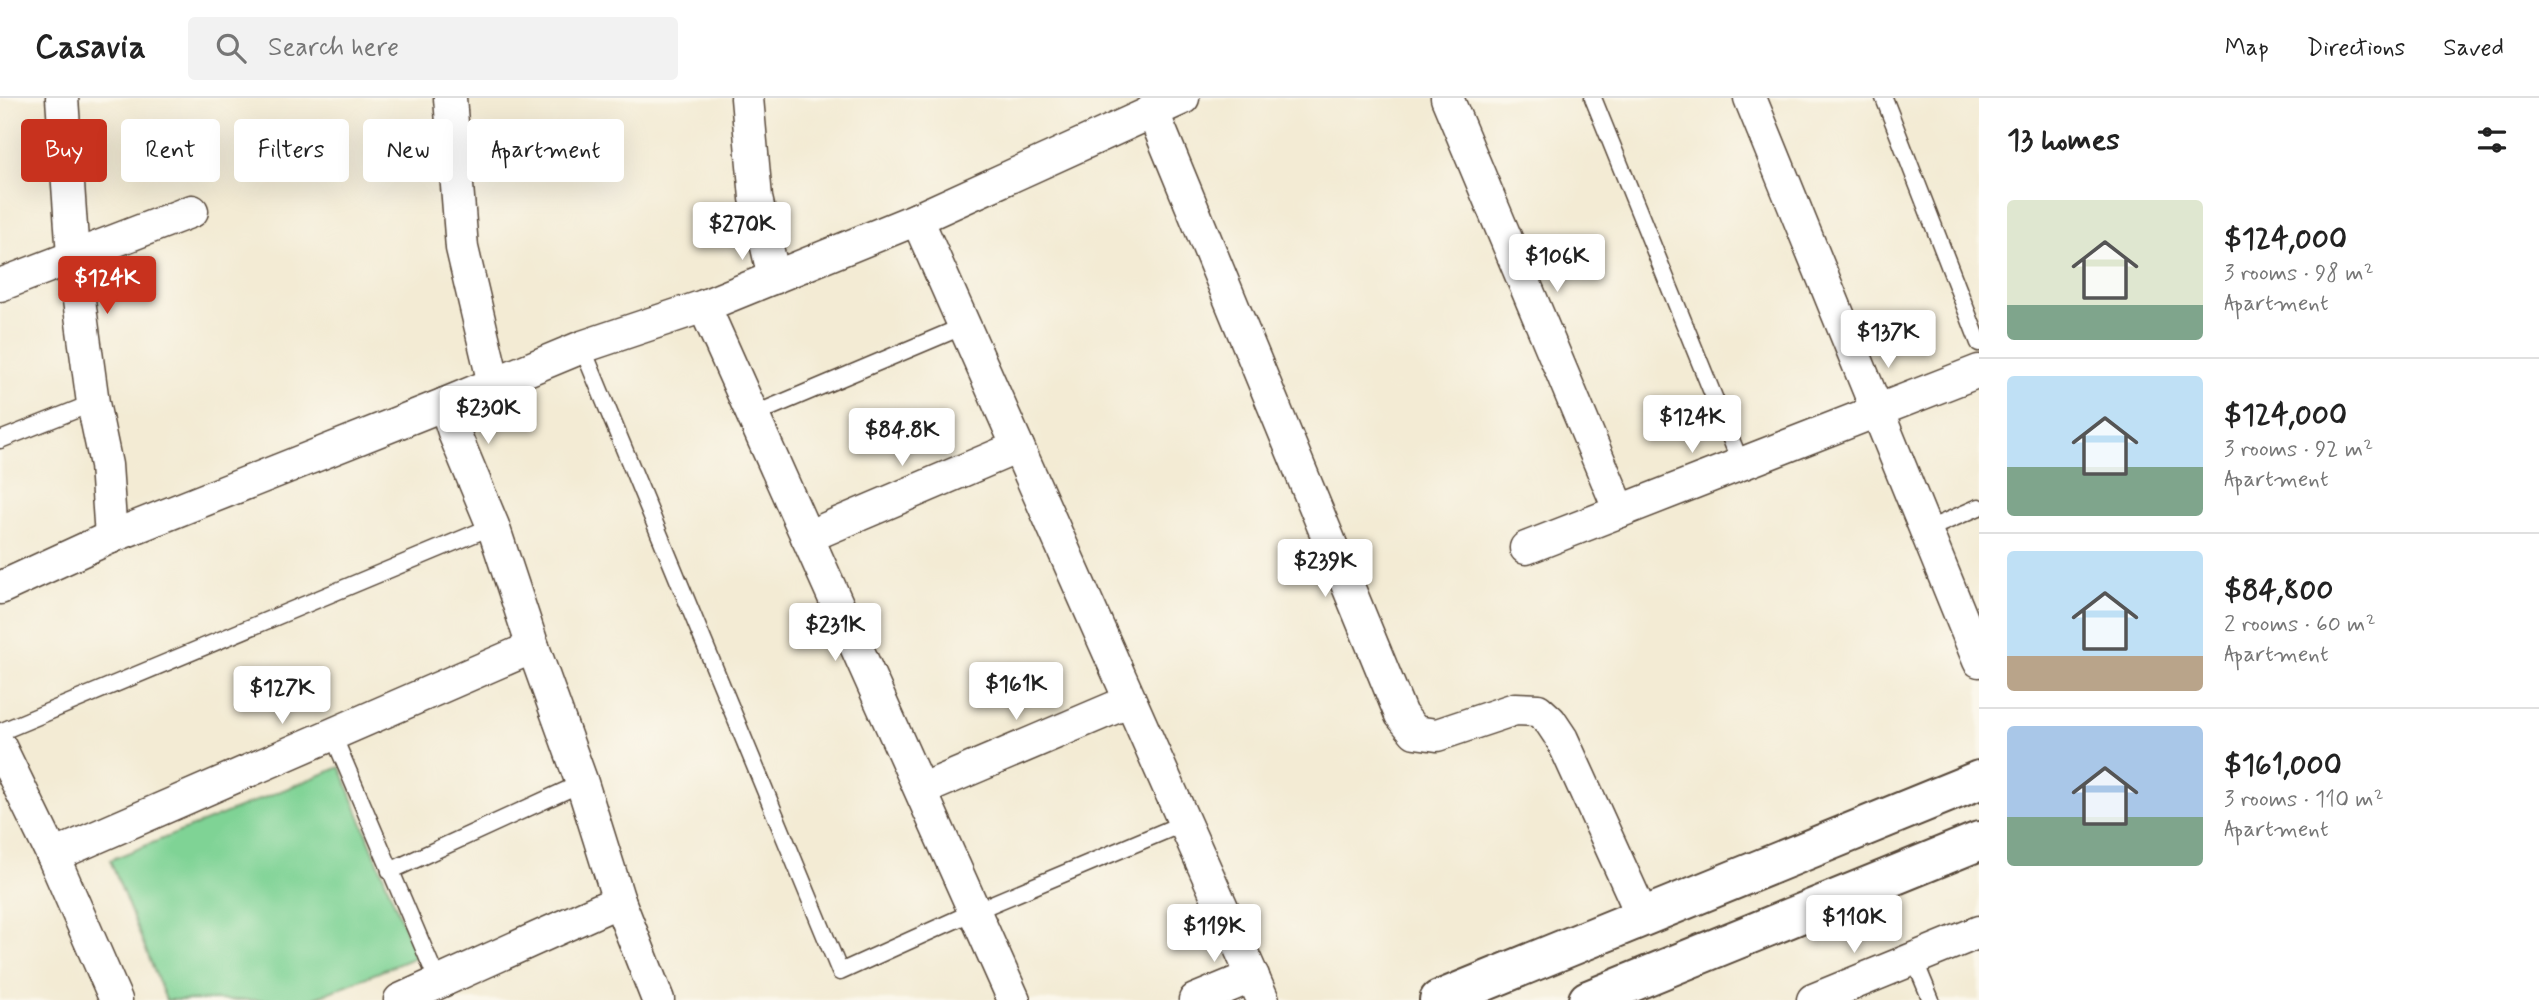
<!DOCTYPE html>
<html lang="en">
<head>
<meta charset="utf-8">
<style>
  :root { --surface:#fff; --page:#f2f2f2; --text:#222; --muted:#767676; --line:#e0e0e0; --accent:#c8321e }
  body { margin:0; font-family:Mynerve,sans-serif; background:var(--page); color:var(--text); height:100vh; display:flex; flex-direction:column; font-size:26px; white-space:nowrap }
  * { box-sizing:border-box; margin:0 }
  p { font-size:23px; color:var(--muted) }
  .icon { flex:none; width:38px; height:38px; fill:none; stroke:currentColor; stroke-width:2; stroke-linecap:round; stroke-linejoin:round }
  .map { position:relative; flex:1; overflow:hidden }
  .side { display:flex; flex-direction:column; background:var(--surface); width:560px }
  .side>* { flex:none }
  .hud { position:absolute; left:21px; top:21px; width:665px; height:63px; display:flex; gap:14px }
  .price { position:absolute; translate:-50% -60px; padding:0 16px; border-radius:7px; background:#fff; color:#222; font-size:23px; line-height:46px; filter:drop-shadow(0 2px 4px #0008) }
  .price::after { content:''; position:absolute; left:50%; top:42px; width:21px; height:16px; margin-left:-10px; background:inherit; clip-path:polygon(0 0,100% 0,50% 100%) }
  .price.current { background:var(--accent); color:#fff }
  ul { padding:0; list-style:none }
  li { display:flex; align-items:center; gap:21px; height:175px; padding:0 28px }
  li+li { border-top:2px solid var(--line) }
  li span { display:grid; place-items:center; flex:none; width:196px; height:140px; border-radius:7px; color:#555 }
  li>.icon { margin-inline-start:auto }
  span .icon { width:84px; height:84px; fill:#fffc; stroke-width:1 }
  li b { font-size:30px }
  h2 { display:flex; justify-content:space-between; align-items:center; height:84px; padding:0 28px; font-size:30px }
  .pill { padding:0 24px; border-radius:7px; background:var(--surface); box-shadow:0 7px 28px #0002; font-size:24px; line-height:63px }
  .pill.current { background:var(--accent); color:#fff }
  header { display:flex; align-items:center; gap:42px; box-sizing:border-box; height:98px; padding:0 35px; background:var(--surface); border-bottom:2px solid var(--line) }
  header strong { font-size:33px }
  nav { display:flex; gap:38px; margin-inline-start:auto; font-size:24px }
  .search { width:490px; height:63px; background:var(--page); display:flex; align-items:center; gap:18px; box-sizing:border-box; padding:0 24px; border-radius:7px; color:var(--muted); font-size:26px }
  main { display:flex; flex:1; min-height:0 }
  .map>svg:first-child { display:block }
  .green { fill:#7fd395; stroke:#5d7e5a; stroke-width:2 }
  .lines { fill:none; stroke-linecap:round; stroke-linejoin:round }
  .service-casing { stroke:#574739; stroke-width:19 }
  .minor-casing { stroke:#574739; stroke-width:35 }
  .trunk-casing { stroke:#574739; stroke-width:42 }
  .service { stroke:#fff; stroke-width:16 }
  .minor { stroke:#fff; stroke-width:32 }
  .trunk { stroke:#fff; stroke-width:38 }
</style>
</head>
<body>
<header>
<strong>Casavia</strong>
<div class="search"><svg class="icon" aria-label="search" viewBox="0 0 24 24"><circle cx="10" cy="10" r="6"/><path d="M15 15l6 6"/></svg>Search here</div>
<nav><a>Map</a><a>Directions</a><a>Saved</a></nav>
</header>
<main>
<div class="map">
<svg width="1979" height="902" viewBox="0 0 1979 902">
  <rect width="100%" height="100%" fill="#fbf7ec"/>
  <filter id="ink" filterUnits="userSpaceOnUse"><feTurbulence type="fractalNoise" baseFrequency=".0143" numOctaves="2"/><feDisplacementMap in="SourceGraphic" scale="14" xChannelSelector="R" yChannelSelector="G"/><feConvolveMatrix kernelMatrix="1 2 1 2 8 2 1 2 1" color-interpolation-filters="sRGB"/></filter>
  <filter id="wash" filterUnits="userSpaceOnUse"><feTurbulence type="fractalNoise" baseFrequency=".00686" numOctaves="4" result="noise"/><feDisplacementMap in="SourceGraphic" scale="28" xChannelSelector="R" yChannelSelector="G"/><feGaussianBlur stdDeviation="1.57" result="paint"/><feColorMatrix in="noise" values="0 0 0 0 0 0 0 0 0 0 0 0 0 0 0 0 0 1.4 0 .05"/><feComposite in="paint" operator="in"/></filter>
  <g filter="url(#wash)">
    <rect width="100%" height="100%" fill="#f3ebd4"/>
    <path class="green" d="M340 669 416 859 310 902H166L110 762Z"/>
  </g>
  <g filter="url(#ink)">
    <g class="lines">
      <g class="service-casing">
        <g id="service">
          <path d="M1593 0 1741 366"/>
          <path d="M1884 0 1979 245"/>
          <path d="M582 249 840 874 975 813 1184 725"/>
          <path d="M753 317 964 228"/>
          <path d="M0 342 93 305"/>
          <path d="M1924 433 1979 409"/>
          <path d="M0 634 493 428"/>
          <path d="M332 635 439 886"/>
          <path d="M390 773 582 685"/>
          <path d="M1914 861 1931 902"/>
        </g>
      </g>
      <g class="minor-casing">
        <g id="minor">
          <path d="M62 0 73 158 93 305 106 367 111 439"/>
          <path d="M450 0 462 150 494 286"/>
          <path d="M747 0 756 100 774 180"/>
          <path d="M1183 0 917 121 1263 902"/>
          <path d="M1447 0 1620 413"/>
          <path d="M1750 0 1979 563"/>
          <path d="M1152 12 1401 617 1415 634 1437 637 1515 611 1538 612 1550 623 1562 641 1642 817"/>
          <path d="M0 187 192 113"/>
          <path d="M704 208 1014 902"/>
          <path d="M445 306 582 249 704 208 917 121"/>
          <path d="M807 439 1018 349"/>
          <path d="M1526 450 1979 273"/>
          <path d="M0 490 111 439 445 306 455 337 493 428 533 549 582 685 619 803 658 902"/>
          <path d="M0 649 53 758 116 902"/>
          <path d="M921 692 1130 603"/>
          <path d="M53 758 533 549"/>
          <path d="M400 902 619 803"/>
          <path d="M1195 902 1253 878"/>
          <path d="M1813 902 1979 834"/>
        </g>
      </g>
      <g class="trunk-casing">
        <g id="trunk">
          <path d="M1439 902 1979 682"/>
          <path d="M1588 902 1979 743"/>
        </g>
      </g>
      <use href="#service" class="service"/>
      <use href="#minor" class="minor"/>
      <use href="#trunk" class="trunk"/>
    </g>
  </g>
</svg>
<b class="price" style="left:742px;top:164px">$270K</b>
<b class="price" style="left:1557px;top:196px">$106K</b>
<b class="price current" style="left:107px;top:218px">$124K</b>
<b class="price" style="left:1888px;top:272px">$137K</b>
<b class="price" style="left:488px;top:348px">$230K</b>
<b class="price" style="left:1692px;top:357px">$124K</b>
<b class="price" style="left:902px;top:370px">$84.8K</b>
<b class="price" style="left:1325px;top:501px">$239K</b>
<b class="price" style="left:835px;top:565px">$231K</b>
<b class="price" style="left:1016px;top:624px">$161K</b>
<b class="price" style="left:282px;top:628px">$127K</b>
<b class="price" style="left:1854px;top:857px">$110K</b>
<b class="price" style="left:1214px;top:866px">$119K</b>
<div class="hud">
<a class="pill current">Buy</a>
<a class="pill">Rent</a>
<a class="pill">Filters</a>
<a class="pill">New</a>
<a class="pill">Apartment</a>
</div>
</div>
<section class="side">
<h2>13 homes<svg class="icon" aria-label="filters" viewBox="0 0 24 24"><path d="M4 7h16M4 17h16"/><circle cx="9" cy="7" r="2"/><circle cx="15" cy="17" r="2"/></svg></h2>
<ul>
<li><span style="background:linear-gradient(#dfe7d0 75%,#7fa58c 0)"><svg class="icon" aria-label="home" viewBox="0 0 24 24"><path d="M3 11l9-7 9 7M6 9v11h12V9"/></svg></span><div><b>$124,000</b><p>3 rooms · 98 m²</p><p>Apartment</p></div></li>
<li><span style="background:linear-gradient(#bfe0f5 65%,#7fa58c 0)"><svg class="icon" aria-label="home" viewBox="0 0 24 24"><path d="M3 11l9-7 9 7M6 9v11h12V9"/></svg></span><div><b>$124,000</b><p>3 rooms · 92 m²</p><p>Apartment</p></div></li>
<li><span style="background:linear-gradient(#bfe0f5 75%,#b9a48a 0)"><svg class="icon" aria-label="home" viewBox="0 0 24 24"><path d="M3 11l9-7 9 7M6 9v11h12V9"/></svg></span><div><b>$84,800</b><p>2 rooms · 60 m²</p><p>Apartment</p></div></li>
<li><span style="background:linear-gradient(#a9c7e8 65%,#7fa58c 0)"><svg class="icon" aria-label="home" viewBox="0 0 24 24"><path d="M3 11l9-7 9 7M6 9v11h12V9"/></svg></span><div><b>$161,000</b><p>3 rooms · 110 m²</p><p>Apartment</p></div></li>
</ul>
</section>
</main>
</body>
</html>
